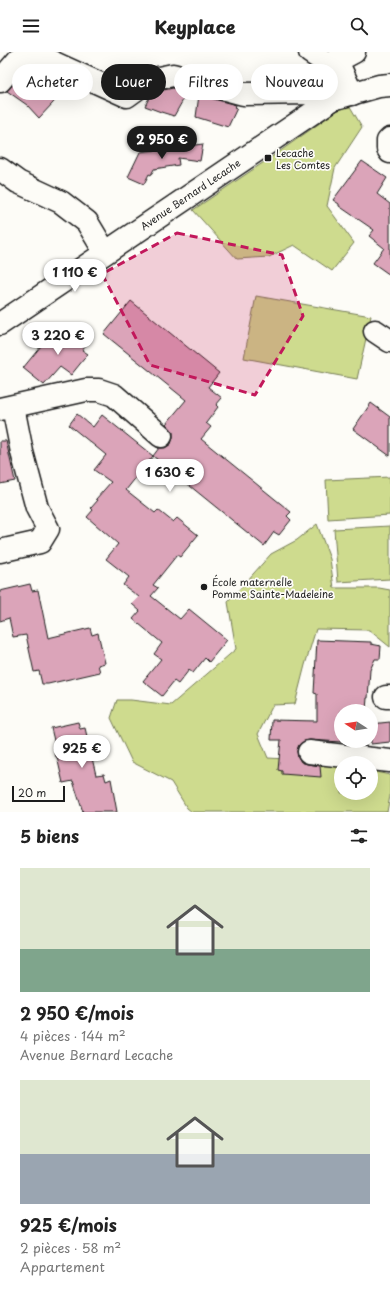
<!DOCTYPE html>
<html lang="fr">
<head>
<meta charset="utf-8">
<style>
  :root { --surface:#fff; --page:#f2f2f2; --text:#222; --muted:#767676; --accent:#1c1c1c }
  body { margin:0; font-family:"Playpen Sans",sans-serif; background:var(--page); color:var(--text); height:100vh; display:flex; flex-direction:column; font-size:15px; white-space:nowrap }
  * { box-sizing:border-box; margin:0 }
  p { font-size:13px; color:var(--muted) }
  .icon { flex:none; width:22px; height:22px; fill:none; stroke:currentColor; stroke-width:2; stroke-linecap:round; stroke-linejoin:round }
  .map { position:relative; height:760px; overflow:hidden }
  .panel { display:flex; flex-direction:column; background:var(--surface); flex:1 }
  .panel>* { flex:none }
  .top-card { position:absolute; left:12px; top:12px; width:366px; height:36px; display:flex; gap:8px }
  .needle { width:26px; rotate:282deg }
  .buttons { position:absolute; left:334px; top:652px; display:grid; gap:8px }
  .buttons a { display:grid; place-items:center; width:44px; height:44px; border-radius:50%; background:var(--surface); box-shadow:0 4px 16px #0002; font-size:20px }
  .scale { position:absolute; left:12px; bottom:10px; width:53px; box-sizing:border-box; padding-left:4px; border:2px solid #1c1c1c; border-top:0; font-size:11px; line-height:14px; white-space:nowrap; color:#1c1c1c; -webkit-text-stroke:3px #fdfcf7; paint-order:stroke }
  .price { position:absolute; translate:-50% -34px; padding:0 9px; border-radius:14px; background:#fff; color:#222; font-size:13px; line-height:26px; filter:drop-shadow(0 1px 2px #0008) }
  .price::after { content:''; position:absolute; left:50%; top:24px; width:12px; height:9px; margin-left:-6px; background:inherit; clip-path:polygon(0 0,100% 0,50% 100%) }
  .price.current { background:var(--accent); color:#fff }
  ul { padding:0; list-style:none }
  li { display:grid; align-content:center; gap:8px; height:212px; padding:0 20px }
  li span { display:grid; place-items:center; height:124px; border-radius:0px; color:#555 }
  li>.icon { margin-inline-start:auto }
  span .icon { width:72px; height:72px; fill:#fffc; stroke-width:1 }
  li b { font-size:17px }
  h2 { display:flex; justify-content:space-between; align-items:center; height:48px; padding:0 20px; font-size:17px }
  .pill { padding:0 14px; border-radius:18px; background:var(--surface); box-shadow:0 4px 16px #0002; font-size:14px; line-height:36px }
  .pill.current { background:var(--accent); color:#fff }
  header { display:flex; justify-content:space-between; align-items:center; height:52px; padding:0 20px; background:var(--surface); font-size:18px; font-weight:800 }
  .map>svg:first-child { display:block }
  .green { fill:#cedb8e; stroke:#757c55 }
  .building { fill:#dba4b9; stroke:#1c1c1c }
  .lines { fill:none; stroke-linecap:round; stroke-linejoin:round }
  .minor-casing { stroke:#1c1c1c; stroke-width:25 }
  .minor { stroke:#fdfcf7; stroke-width:22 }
  .marked { fill:#c2185b; fill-opacity:0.2; stroke:#c2185b; stroke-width:3; stroke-dasharray:8 5; stroke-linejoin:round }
  .poi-dot { fill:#1c1c1c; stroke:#fdfcf7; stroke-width:1.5 }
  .labels { text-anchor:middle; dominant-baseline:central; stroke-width:3.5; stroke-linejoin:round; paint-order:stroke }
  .poi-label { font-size:10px; fill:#1c1c1c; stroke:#fdfcf7; text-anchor:start }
  .street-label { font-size:10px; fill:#1c1c1c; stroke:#fdfcf7 }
</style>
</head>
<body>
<header><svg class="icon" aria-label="menu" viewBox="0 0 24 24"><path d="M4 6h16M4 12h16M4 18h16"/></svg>Keyplace<svg class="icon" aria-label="search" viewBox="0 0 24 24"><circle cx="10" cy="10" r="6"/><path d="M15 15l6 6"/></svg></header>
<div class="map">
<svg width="390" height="760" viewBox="0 0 390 760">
  <rect width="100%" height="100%" fill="#fdfcf7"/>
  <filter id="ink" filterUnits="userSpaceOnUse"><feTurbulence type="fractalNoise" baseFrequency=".025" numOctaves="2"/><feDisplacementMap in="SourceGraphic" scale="8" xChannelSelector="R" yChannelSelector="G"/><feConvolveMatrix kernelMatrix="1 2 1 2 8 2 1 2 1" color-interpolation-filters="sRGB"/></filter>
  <g filter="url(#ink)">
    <g class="green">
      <path d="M348 51 362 75 335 116 327 154 354 191 332 219 294 193 269 205 237 207 193 158 276 102Z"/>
      <path d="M256 244 371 264 357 327 244 306Z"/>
      <path d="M390 425V463L328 467 326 428Z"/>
      <path d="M317 472 330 507 334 536H379L390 538V595L369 578 316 577 305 613 295 652 273 653 258 682 268 706 339 710 341 711V741H371V719L390 723V744L387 760H192L187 756 171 730 132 710 111 666 117 648H131L171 653 236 597 228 550 271 502 297 488Z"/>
      <path d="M390 474V527L338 530 334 477Z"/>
    </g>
    <g class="building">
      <path d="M30 14 68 31 53 51 39 66 27 53 7 39Z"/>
      <path d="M173 36 187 41 174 64 161 60 145 54 151 42 154 40H158L159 39Z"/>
      <path d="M199 43 236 53 235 56H237L228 75 196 65Z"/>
      <path d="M203 92 200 109 178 106 179 113 154 117 151 123 149 122 144 132 128 125 140 100Z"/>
      <path d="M362 109 387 126 377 142 390 152V223L373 211 384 196 369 184 374 178 339 154V152L333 148Z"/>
      <path d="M131 249 219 321 208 335 222 346 216 353 218 355 206 371 211 375 201 387 291 460 287 464 291 468 279 483 274 480 264 494 153 404 126 438 155 461 158 458 173 470 177 466 198 483 180 505 177 503 153 533 158 536 151 544 180 567 189 557 227 588 209 610 205 606 193 621 189 618 178 632 174 629 162 644 143 629 161 607 154 602 162 591 133 567 140 559 132 552 139 545 123 533 129 525 106 507 118 492 87 465 93 458 91 456 98 448 96 447 111 430 94 418 106 403 69 373 77 362 93 375 102 363 153 404 159 396H165L171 392 173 386V380L166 372 186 348 104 282Z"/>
      <path d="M67 273 88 290 82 298 88 302 71 323 60 315 44 333 23 316 50 283 56 287Z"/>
      <path d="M371 351 390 365V404L353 377Z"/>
      <path d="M0 389H6L15 429 0 432Z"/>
      <path d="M30 532 32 539 38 538 48 586 90 576 92 583 98 581 105 611 98 613 100 620 48 632H42L39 619 34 620 26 583 13 585 9 566 0 569V539Z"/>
      <path d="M317 588 371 590V592L381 594 380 607H375L370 618 368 646H367L366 658 344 657V659H341V690L310 688 304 689 299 693 297 699 298 705 301 710 307 712 320 714 321 725 282 722V719L278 718 281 688H271L272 668 317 669V642L314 641Z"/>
      <path d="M78 670 80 677 85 676 96 723 104 722 106 729 111 727 117 760H83L73 729 63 731 57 705H56L54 694 55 693 51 676Z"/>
      <path d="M390 670V690L371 692V672Z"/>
    </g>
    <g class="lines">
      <g class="minor-casing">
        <g id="minor">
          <path d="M30 0 127 44 149 28 173 23 243 42 309 41 333 47"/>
          <path d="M310 0 325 10 337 9 352 42"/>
          <path d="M337 9 354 0"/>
          <path d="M0 29 25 0"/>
          <path d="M390 87 388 89V97L390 100"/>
          <path d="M0 117 18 130 61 150 87 170 105 200"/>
          <path d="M0 272 333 47 379 34 390 33"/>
          <path d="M375 279 390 289"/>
          <path d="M0 357 86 338H99L114 343 161 384"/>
          <path d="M0 499 40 490 48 477 37 456 22 400 13 355"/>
          <path d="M386 645H390"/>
          <path d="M309 700 390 709"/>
        </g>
      </g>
      <use href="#minor" class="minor"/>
    </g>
  </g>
  <path class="marked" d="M177 181 282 203 303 264 255 343 150 313 102 222Z"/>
  <g class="poi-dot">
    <rect x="264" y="102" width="8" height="8" rx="2"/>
    <circle cx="204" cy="535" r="4"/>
  </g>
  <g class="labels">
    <g class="poi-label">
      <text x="276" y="100">Lecache<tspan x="276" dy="12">Les Comtes</tspan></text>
      <text x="212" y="529">École maternelle<tspan x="212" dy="12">Pomme Sainte-Madeleine</tspan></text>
    </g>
    <g class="street-label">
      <text transform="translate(190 142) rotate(-34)">Avenue Bernard Lecache</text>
    </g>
  </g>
</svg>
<div class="buttons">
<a><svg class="needle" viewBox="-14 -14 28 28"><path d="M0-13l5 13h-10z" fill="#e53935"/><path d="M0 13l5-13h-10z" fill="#767676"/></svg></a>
<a><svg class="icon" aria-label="locate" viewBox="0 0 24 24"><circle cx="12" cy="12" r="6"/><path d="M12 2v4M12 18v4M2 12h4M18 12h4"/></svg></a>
</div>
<div class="scale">20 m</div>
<b class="price current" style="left:162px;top:108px">2 950 €</b>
<b class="price" style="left:75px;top:241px">1 110 €</b>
<b class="price" style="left:58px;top:304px">3 220 €</b>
<b class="price" style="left:170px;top:441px">1 630 €</b>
<b class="price" style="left:82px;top:717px">925 €</b>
<div class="top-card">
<a class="pill">Acheter</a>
<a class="pill current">Louer</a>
<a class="pill">Filtres</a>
<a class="pill">Nouveau</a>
</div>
</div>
<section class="panel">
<h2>5 biens<svg class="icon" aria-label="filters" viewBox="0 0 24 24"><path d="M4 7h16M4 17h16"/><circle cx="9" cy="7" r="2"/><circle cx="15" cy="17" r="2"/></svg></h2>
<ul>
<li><span style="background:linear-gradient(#dfe7d0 65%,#7fa58c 0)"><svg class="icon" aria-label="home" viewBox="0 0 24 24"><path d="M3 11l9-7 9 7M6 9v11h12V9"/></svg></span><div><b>2 950 €/mois</b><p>4 pièces · 144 m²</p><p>Avenue Bernard Lecache</p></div></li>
<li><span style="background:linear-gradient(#dfe7d0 60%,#9aa5b1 0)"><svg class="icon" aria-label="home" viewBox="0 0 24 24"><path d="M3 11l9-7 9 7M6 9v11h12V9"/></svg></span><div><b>925 €/mois</b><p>2 pièces · 58 m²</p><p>Appartement</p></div></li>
</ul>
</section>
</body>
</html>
